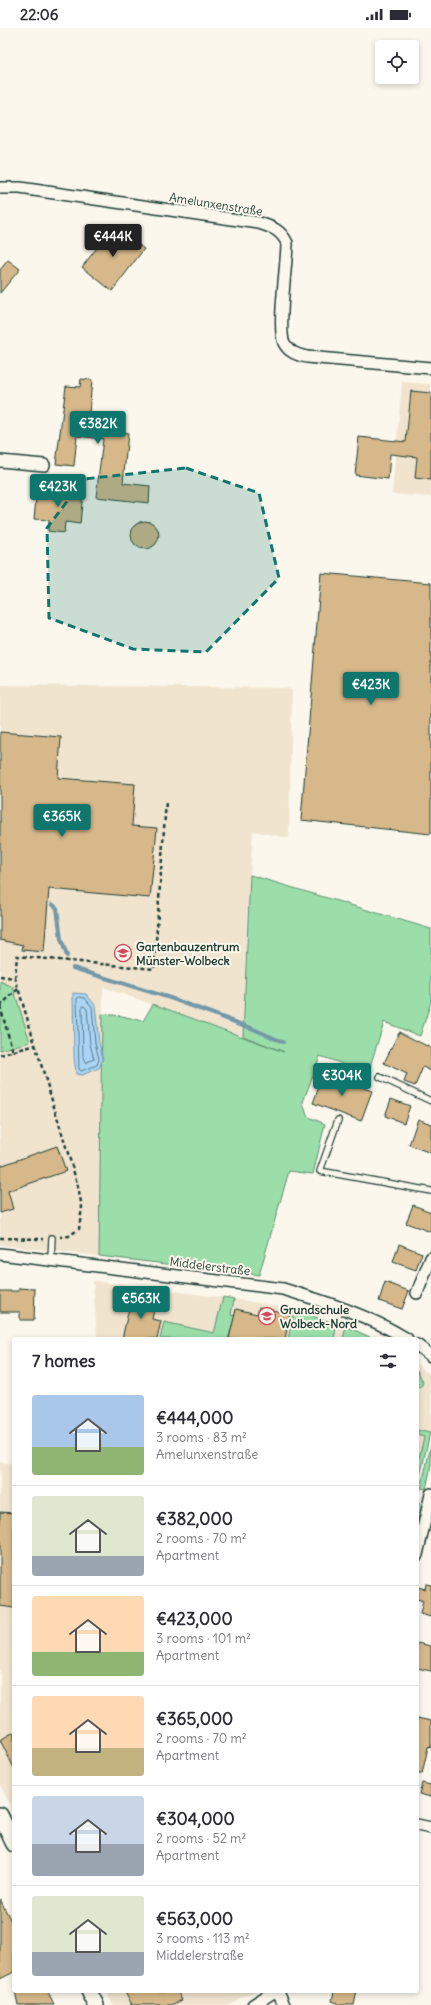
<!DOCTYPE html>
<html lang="en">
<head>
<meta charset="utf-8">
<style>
  :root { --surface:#fff; --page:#f7f7f7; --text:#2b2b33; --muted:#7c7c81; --line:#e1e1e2; --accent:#0f766e }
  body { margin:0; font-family:Delius,sans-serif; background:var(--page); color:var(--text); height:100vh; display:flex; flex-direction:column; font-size:15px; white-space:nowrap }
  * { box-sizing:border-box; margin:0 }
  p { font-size:13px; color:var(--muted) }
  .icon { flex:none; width:22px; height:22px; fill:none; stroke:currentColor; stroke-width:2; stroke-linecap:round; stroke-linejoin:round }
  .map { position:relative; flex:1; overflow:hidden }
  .side { position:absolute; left:12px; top:1309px; width:407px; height:656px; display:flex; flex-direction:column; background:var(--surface); border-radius:4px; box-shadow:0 2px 6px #0003 }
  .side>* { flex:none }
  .buttons { position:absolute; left:375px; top:12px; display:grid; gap:8px }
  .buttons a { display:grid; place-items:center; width:44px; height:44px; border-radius:4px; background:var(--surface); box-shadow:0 2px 6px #0003; font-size:20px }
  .price { position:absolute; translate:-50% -34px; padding:0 9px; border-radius:4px; background:var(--accent); color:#fff; font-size:13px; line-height:26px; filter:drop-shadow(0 1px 2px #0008) }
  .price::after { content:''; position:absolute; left:50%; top:24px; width:12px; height:9px; margin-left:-6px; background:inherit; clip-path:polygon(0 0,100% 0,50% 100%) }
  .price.active { background:#222; color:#fff }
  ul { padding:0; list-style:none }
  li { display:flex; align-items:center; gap:12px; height:100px; padding:0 20px }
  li+li { border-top:1px solid var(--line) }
  li span { display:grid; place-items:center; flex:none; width:112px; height:80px; border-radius:4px; color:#555 }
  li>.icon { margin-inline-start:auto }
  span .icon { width:48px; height:48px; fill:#fffc; stroke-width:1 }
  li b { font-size:17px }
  h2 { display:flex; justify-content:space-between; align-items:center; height:48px; padding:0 20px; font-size:17px }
  .status { display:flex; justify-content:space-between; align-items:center; height:28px; padding:0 20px; background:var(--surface); direction:ltr }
  .status svg { height:11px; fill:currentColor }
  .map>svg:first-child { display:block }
  .built { fill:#f0e4cf }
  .green { fill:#9bdeaa; stroke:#5d8e6f }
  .water { fill:#abd5f6; stroke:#7398a8 }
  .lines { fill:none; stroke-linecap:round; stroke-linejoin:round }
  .shore { stroke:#577a82; stroke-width:1 }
  .stream { stroke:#7398a8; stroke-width:4 }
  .building { fill:#d6b88a; stroke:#1f3d34 }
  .lane-casing { stroke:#1f3d34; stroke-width:8 }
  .street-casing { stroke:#1f3d34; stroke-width:14 }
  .secondary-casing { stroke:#1f3d34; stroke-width:18 }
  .path { stroke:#1f3d34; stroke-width:2.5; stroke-dasharray:4 3; stroke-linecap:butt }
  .lane { stroke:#fbf7ec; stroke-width:5.5 }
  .street { stroke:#fbf7ec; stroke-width:11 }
  .secondary { stroke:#fbf7ec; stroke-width:15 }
  .marked { fill:#0f766e; fill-opacity:0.2; stroke:#0f766e; stroke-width:3; stroke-dasharray:8 5; stroke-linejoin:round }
  .labels { text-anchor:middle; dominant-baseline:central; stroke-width:4; stroke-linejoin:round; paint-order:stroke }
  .street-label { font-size:12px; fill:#1f3d34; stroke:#fbf7ec }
  .poi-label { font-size:12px; font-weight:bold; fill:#1f3d34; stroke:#fbf7ec; text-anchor:start }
</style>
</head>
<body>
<div class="status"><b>22:06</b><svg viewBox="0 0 49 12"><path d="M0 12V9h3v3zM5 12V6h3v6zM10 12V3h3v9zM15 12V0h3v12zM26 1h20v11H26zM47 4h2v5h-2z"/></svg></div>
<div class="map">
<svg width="431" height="1977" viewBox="0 0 431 1977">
  <rect width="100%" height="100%" fill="#fbf7ec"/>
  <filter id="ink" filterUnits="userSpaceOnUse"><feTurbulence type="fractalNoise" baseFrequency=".025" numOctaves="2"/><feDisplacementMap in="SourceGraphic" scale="8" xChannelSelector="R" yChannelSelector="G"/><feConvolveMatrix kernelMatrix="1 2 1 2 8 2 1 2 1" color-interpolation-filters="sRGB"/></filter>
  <g filter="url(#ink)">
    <g class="built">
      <path d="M402 354 431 356V469L392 466Z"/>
      <path d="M0 657 286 660 292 662 289 810 253 803 247 891 243 1008 103 959 99 1228 0 1217Z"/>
      <path d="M93 1253 234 1271 295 1281 338 1295 374 1311H97Z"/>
      <path d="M417 1336 429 1346 431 1350V1398L417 1461Z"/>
      <path d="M0 1434 14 1436V1785L0 1757Z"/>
      <path d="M106 1963H254L227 1977H113Z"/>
    </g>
    <g class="green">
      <path d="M250 847 431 901V974L420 1008 384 994 368 1045 320 1028 303 1074 307 1088 325 1096 313 1146 289 1143 259 1247 99 1228 102 986 122 988 143 993 153 976 284 1024 243 1008Z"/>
      <path d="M0 953 13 959 30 1014 0 1022Z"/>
      <path d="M223 1269 234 1271 231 1287 235 1288 228 1311H160L164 1294 214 1305Z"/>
      <path d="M294 1282 337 1296 334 1311H288Z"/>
      <path d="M346 1298 374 1311H343Z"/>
      <path d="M417 1342 423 1354 421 1359 417 1360Z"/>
      <path d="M417 1402 430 1405 417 1461V1438L424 1409 417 1407Z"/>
      <path d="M431 1417V1438L426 1461 421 1460Z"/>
      <path d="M418 1475 423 1476 417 1500Z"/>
    </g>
    <path class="water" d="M73 965 86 966 95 977 99 1015 103 1031 99 1040 82 1047 76 1046 74 1028Z"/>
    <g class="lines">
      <g class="shore">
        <path d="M80 969 85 970 92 979 95 1015 99 1031 97 1037 81 1043 79 1041 77 971Z"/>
        <path d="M84 978 87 981 90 1016 94 1031 85 1035 83 1028 82 980Z"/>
      </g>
      <g class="stream">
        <path d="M52 876 57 880 61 911 67 928"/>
        <path d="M73 940 170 970 251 1000 283 1014"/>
      </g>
    </g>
    <g class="building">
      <path d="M114 198 144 221 112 263 82 239Z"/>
      <path d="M8 232 20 241 0 265V242Z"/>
      <path d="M81 351 92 352 89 386 120 389 119 404 128 405 123 455 150 458 149 475 96 469 103 411 77 408 74 438 56 436 66 358 80 359Z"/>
      <path d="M411 363 431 365V452L415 450 417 429 390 426 388 451 355 447 359 409 406 414Z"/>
      <path d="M37 460 83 464 80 496 65 494 64 505 48 503 49 492 34 491Z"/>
      <circle cx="145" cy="507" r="14"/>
      <path d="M321 545 431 555V806L301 792Z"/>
      <path d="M0 704 61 709 58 750 135 756 132 798 157 800 150 870 49 861 44 924 22 922 23 917 0 912Z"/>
      <path d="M399 1004 431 1020V1043L423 1039 415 1058 404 1054 407 1046 384 1035Z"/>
      <path d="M324 1045 372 1063 361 1093 313 1075Z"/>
      <path d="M391 1071 410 1078 404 1095 385 1088Z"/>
      <path d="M418 1091 431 1096V1125L409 1117Z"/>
      <path d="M57 1118 66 1143 8 1163 13 1181 0 1185V1138Z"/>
      <path d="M413 1177 431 1184V1204L406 1195Z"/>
      <path d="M399 1216 422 1225 416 1242 393 1234Z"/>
      <path d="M385 1254 409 1263 402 1281 379 1273Z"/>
      <path d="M19 1260 35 1261 34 1292H20V1284H0V1263H18Z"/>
      <path d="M132 1267 156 1272 152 1291 161 1293 157 1311H122Z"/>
      <path d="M259 1279 290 1286 285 1311H229L236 1281 257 1286Z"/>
      <path d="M0 1484 14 1485V1580L0 1578Z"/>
      <path d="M426 1556 431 1557V1589L420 1586 423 1573 417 1571 418 1559 425 1561Z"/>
      <path d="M417 1615 431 1618V1643L417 1640Z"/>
      <path d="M417 1690 431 1693V1720L428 1719 422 1746H417Z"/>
      <path d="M14 1704V1740L0 1712Z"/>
      <path d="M422 1755 431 1757V1769L419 1766Z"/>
      <path d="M0 1871 14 1899V1944L0 1951Z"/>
      <path d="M15 1963H47L54 1977H18Z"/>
      <path d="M125 1963H177L182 1972 172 1977H132Z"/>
      <path d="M334 1963H357L354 1977H338V1975L332 1973Z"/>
    </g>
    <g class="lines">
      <g class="lane-casing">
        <g id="lane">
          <path d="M380 1049 431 1073"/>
          <path d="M338 1092 320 1143 431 1163"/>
          <path d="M51 1232 52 1210"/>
        </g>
      </g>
      <g class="street-casing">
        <g id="street">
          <path d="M0 160H20L259 195C272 199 281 202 287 215 287 236 277 300 284 315 289 324 297 327 307 329L431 340"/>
          <path d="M0 433 44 437"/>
          <path d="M0 1226 283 1261C326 1274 368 1287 407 1311"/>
          <path d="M417 1265 431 1230"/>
          <path d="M417 1317 431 1328"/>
          <path d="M417 1527 431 1466"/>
          <path d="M417 1797 431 1800"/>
          <path d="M278 1963 284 1977"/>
          <path d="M253 1977 275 1963"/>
        </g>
      </g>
      <g class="secondary-casing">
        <g id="secondary">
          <path d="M0 1787 14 1816"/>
          <path d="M89 1963 96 1977"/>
        </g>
      </g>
      <g class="path">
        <path d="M0 948 15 950 77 1155 82 1179 79 1201 69 1208 60 1209"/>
        <path d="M15 950 17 928 154 941 166 773"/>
        <path d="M0 978 13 1024"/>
        <path d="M0 978 18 961"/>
        <path d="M0 1027 36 1017"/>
        <path d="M0 1210 43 1211"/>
      </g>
      <use href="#lane" class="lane"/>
      <use href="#street" class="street"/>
      <use href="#secondary" class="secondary"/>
    </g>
  </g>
  <path class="marked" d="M186 440 259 465 279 550 206 624 133 621 49 590 47 500 84 451Z"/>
  <defs>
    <g id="university-ring" transform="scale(0.9)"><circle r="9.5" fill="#fbf7ec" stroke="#d1495b" stroke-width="1.5"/><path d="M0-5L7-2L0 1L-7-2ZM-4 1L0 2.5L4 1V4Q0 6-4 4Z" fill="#d1495b"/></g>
    <g id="school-ring" transform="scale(0.9)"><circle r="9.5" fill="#fbf7ec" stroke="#d1495b" stroke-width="1.5"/><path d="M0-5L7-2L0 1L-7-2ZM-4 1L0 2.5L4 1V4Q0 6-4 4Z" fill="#d1495b"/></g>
  </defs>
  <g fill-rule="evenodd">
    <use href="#university-ring" x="123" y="925"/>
    <use href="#school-ring" x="267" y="1288"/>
  </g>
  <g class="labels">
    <g class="street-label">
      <text transform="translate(216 176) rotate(9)">Amelunxenstraße</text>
      <text transform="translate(210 1238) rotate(7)">Middelerstraße</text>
    </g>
    <g class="poi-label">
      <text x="136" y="918">Gartenbauzentrum<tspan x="136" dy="14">Münster-Wolbeck</tspan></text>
      <text x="280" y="1281">Grundschule<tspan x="280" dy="14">Wolbeck-Nord</tspan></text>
    </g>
  </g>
</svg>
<div class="buttons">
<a><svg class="icon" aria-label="locate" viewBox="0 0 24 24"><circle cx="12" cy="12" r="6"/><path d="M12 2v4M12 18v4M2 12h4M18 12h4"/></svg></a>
</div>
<b class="price active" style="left:113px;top:230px">€444K</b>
<b class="price" style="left:98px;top:417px">€382K</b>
<b class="price" style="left:58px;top:480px">€423K</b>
<b class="price" style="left:371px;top:678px">€423K</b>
<b class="price" style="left:62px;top:810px">€365K</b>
<b class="price" style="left:342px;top:1069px">€304K</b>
<b class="price" style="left:141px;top:1292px">€563K</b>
<section class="side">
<h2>7 homes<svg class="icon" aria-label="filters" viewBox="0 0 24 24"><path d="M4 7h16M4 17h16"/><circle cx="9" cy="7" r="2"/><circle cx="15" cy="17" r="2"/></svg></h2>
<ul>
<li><span style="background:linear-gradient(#a9c7e8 65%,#8fb573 0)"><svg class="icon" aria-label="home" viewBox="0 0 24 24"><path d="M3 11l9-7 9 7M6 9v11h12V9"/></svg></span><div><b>€444,000</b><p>3 rooms · 83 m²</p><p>Amelunxenstraße</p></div></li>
<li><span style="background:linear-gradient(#dfe7d0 75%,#9aa5b1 0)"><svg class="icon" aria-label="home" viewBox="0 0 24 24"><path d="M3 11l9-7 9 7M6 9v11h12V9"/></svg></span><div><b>€382,000</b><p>2 rooms · 70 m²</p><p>Apartment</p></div></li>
<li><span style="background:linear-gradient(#ffd9b3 70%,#8fb573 0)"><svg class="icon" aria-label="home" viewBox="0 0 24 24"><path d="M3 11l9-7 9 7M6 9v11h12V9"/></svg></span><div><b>€423,000</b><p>3 rooms · 101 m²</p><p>Apartment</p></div></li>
<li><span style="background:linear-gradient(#ffd9b3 65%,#c2b280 0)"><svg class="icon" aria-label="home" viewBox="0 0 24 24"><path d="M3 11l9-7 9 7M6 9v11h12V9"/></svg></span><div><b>€365,000</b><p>2 rooms · 70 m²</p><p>Apartment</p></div></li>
<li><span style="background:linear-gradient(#c9d6e8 60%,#9aa5b1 0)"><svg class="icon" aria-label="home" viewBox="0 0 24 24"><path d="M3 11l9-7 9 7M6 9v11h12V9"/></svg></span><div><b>€304,000</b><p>2 rooms · 52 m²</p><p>Apartment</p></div></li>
<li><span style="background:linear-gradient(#dfe7d0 70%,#9aa5b1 0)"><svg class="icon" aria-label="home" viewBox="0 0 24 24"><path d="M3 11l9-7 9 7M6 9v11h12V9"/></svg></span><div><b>€563,000</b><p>3 rooms · 113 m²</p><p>Middelerstraße</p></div></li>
</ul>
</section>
</div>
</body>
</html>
